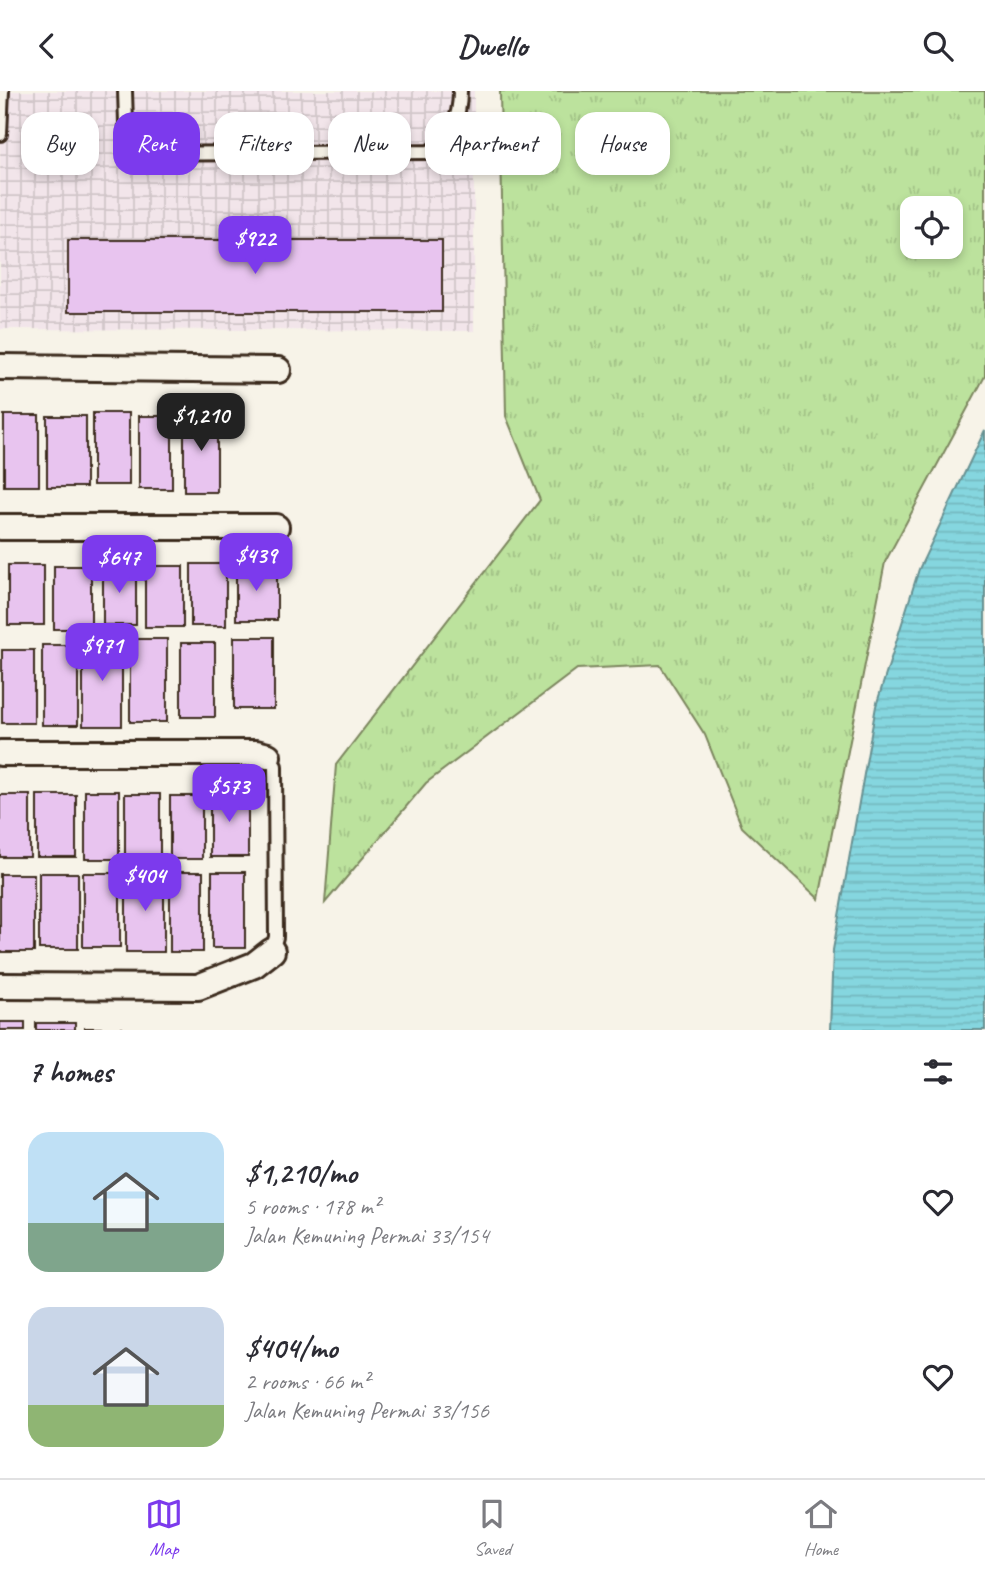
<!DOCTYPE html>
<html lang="en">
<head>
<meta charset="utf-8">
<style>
  :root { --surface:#fff; --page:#f2f2f3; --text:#2b2b33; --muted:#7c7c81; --line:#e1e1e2; --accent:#7c3aed }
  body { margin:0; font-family:Caveat,sans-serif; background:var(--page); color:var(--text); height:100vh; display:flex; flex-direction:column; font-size:26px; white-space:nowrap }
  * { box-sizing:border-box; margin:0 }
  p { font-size:23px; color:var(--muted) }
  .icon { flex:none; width:38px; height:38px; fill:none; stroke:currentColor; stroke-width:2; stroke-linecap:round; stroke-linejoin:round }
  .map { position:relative; height:939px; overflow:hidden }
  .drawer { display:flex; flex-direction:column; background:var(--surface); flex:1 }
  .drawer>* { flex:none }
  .top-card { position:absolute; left:21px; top:21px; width:943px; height:63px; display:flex; gap:14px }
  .buttons { position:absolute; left:900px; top:105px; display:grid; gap:14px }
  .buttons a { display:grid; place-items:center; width:63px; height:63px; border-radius:14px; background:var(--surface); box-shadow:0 4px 10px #0003; font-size:35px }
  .price { position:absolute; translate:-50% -60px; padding:0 16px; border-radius:14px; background:var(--accent); color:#fff; font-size:23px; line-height:46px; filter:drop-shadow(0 2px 4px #0008) }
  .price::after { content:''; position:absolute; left:50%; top:42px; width:21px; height:16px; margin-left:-10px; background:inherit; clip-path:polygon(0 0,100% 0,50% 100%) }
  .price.active { background:#222; color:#fff }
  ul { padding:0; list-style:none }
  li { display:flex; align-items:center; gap:21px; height:175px; padding:0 28px }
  li span { display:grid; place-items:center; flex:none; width:196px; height:140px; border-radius:21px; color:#555 }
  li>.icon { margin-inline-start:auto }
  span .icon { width:84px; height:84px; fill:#fffc; stroke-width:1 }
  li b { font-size:30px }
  h2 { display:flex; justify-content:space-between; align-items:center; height:84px; padding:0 28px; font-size:30px }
  .pill { padding:0 24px; border-radius:21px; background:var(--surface); box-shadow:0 4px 10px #0003; font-size:24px; line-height:63px }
  .pill.active { background:var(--accent); color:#fff }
  header { display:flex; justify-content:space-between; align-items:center; height:91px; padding:0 28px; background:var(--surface); font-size:32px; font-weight:800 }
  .dock { display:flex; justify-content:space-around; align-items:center; height:98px; border-top:2px solid var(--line); background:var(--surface); font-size:19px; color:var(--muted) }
  .dock a { display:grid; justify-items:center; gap:4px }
  .dock .active { color:var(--accent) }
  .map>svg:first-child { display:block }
  .industrial { fill:url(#industrial-grid) }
  .grass { fill:url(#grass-tufts); stroke:#7c865e; stroke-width:2; fill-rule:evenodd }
  .water { fill:url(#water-rules); stroke:#679192; stroke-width:2 }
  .building { fill:#e8c4ef; stroke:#3b2a1e; stroke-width:2 }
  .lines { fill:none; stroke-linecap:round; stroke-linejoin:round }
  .lane-casing { stroke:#3b2a1e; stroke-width:18 }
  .street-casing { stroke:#3b2a1e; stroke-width:30 }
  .lane { stroke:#f7f3e8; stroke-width:12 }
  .street { stroke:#f7f3e8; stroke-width:24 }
</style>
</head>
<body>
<header><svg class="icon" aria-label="back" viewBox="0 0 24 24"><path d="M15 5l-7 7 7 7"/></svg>Dwello<svg class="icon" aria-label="search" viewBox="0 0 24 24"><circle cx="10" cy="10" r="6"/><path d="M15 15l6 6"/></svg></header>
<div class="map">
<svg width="985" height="939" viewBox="0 0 985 939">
  <defs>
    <pattern id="industrial-grid" width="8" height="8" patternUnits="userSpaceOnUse" patternTransform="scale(1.75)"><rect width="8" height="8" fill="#f2e5ea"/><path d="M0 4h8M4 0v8" fill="none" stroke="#d0c5c8"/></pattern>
    <pattern id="grass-tufts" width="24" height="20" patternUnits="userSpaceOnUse" patternTransform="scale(1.75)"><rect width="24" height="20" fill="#bce29d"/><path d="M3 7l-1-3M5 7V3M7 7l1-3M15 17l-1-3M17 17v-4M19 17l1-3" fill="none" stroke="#a2c287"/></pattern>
    <pattern id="water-rules" width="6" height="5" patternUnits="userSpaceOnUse" patternTransform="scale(1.75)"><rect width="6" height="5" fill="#85d6df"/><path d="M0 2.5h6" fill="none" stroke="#74b8bf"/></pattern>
  </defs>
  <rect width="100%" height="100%" fill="#f7f3e8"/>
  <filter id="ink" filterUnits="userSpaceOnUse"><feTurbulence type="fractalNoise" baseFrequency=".0143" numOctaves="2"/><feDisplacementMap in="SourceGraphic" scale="14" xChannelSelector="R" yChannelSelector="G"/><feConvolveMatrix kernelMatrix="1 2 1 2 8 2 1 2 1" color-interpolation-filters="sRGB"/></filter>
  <g filter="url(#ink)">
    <path class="industrial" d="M0 0H474V240L0 238Z"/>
    <path class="grass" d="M500 0H985V285L885 471 819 808 742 736 705 644 660 574 577 578 426 692 325 812 336 674 540 409 506 325ZM912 117H950V156H912Z"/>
    <path class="water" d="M985 339V939H830L833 859 876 615 919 478Z"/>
    <g class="building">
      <rect x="68" y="149" width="374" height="72"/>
      <rect x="93" y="322" width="36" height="72"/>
      <rect x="184" y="323" width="33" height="78"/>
      <rect x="4" y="324" width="35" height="71"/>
      <rect x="47" y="325" width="39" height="71"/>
      <rect x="139" y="325" width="33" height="73"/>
      <rect x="103" y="473" width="33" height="61"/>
      <rect x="191" y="473" width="35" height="62"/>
      <rect x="8" y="474" width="36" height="60"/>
      <rect x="54" y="475" width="37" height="63"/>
      <rect x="145" y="475" width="38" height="61"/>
      <rect x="236" y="476" width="41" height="53"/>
      <rect x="234" y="546" width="40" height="72"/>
      <rect x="130" y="548" width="37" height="83"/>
      <rect x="83" y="550" width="39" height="85"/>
      <rect x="181" y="552" width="34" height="74"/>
      <rect x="42" y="554" width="36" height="80"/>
      <rect x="2" y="559" width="32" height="73"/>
      <rect x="85" y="700" width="34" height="68"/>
      <rect x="210" y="700" width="38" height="66"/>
      <rect x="125" y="703" width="35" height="65"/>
      <rect x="0" y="704" width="30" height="62"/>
      <rect x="37" y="704" width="39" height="62"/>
      <rect x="170" y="705" width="32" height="63"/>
      <rect x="170" y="781" width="33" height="80"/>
      <rect x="212" y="781" width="33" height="76"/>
      <rect x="39" y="782" width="39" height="76"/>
      <rect x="83" y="782" width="37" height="74"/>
      <rect x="126" y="782" width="38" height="79"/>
      <rect x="0" y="783" width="34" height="78"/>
      <rect x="0" y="931" width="25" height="8"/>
      <rect x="36" y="932" width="39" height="7"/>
      <rect x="85" y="937" width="37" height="2"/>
    </g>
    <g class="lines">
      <g class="lane-casing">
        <g id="lane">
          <path d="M125 0 127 63 429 61C452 49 460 25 460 0"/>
          <path d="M0 43 2 0"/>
          <path d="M268 665 275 675 276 846 272 860"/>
        </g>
      </g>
      <g class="street-casing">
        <g id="street">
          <path d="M0 276 278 279"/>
          <path d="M0 436H276"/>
          <path d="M0 662H256L268 665"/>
          <path d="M0 895 198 896 254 874 272 860"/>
        </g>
      </g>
      <use href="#lane" class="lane"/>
      <use href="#street" class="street"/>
    </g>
  </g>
</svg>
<div class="buttons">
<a><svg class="icon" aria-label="locate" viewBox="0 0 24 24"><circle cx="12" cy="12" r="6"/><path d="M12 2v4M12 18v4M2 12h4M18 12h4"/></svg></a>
</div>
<b class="price" style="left:255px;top:185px">$922</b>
<b class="price active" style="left:201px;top:362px">$1,210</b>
<b class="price" style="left:256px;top:502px">$439</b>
<b class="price" style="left:119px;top:504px">$647</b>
<b class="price" style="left:102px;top:592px">$971</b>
<b class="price" style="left:229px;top:733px">$573</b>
<b class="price" style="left:145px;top:822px">$404</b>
<div class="top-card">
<a class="pill">Buy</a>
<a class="pill active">Rent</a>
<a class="pill">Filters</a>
<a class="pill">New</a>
<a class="pill">Apartment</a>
<a class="pill">House</a>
</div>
</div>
<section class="drawer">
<h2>7 homes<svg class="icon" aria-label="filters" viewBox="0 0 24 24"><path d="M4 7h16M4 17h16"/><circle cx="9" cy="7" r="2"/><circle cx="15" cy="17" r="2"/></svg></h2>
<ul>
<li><span style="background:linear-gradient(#bfe0f5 65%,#7fa58c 0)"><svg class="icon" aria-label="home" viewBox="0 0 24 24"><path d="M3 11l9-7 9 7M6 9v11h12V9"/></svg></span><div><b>$1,210/mo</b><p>5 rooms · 178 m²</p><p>Jalan Kemuning Permai 33/154</p></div><svg class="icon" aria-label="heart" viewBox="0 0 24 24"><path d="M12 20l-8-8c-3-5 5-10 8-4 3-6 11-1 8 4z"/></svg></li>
<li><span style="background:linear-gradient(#c9d6e8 70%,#8fb573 0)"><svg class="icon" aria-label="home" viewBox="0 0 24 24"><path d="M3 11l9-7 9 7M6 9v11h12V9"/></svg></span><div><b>$404/mo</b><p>2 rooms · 66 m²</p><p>Jalan Kemuning Permai 33/156</p></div><svg class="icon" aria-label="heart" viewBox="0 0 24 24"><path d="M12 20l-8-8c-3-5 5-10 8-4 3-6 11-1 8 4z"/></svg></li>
</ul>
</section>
<nav class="dock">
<a class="active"><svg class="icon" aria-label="map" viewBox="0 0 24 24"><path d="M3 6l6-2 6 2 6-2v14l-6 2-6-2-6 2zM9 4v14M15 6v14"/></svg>Map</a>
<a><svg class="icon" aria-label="saved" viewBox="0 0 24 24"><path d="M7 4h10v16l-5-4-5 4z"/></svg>Saved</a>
<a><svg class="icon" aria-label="home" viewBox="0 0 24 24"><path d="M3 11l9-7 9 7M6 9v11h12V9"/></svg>Home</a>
</nav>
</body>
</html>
